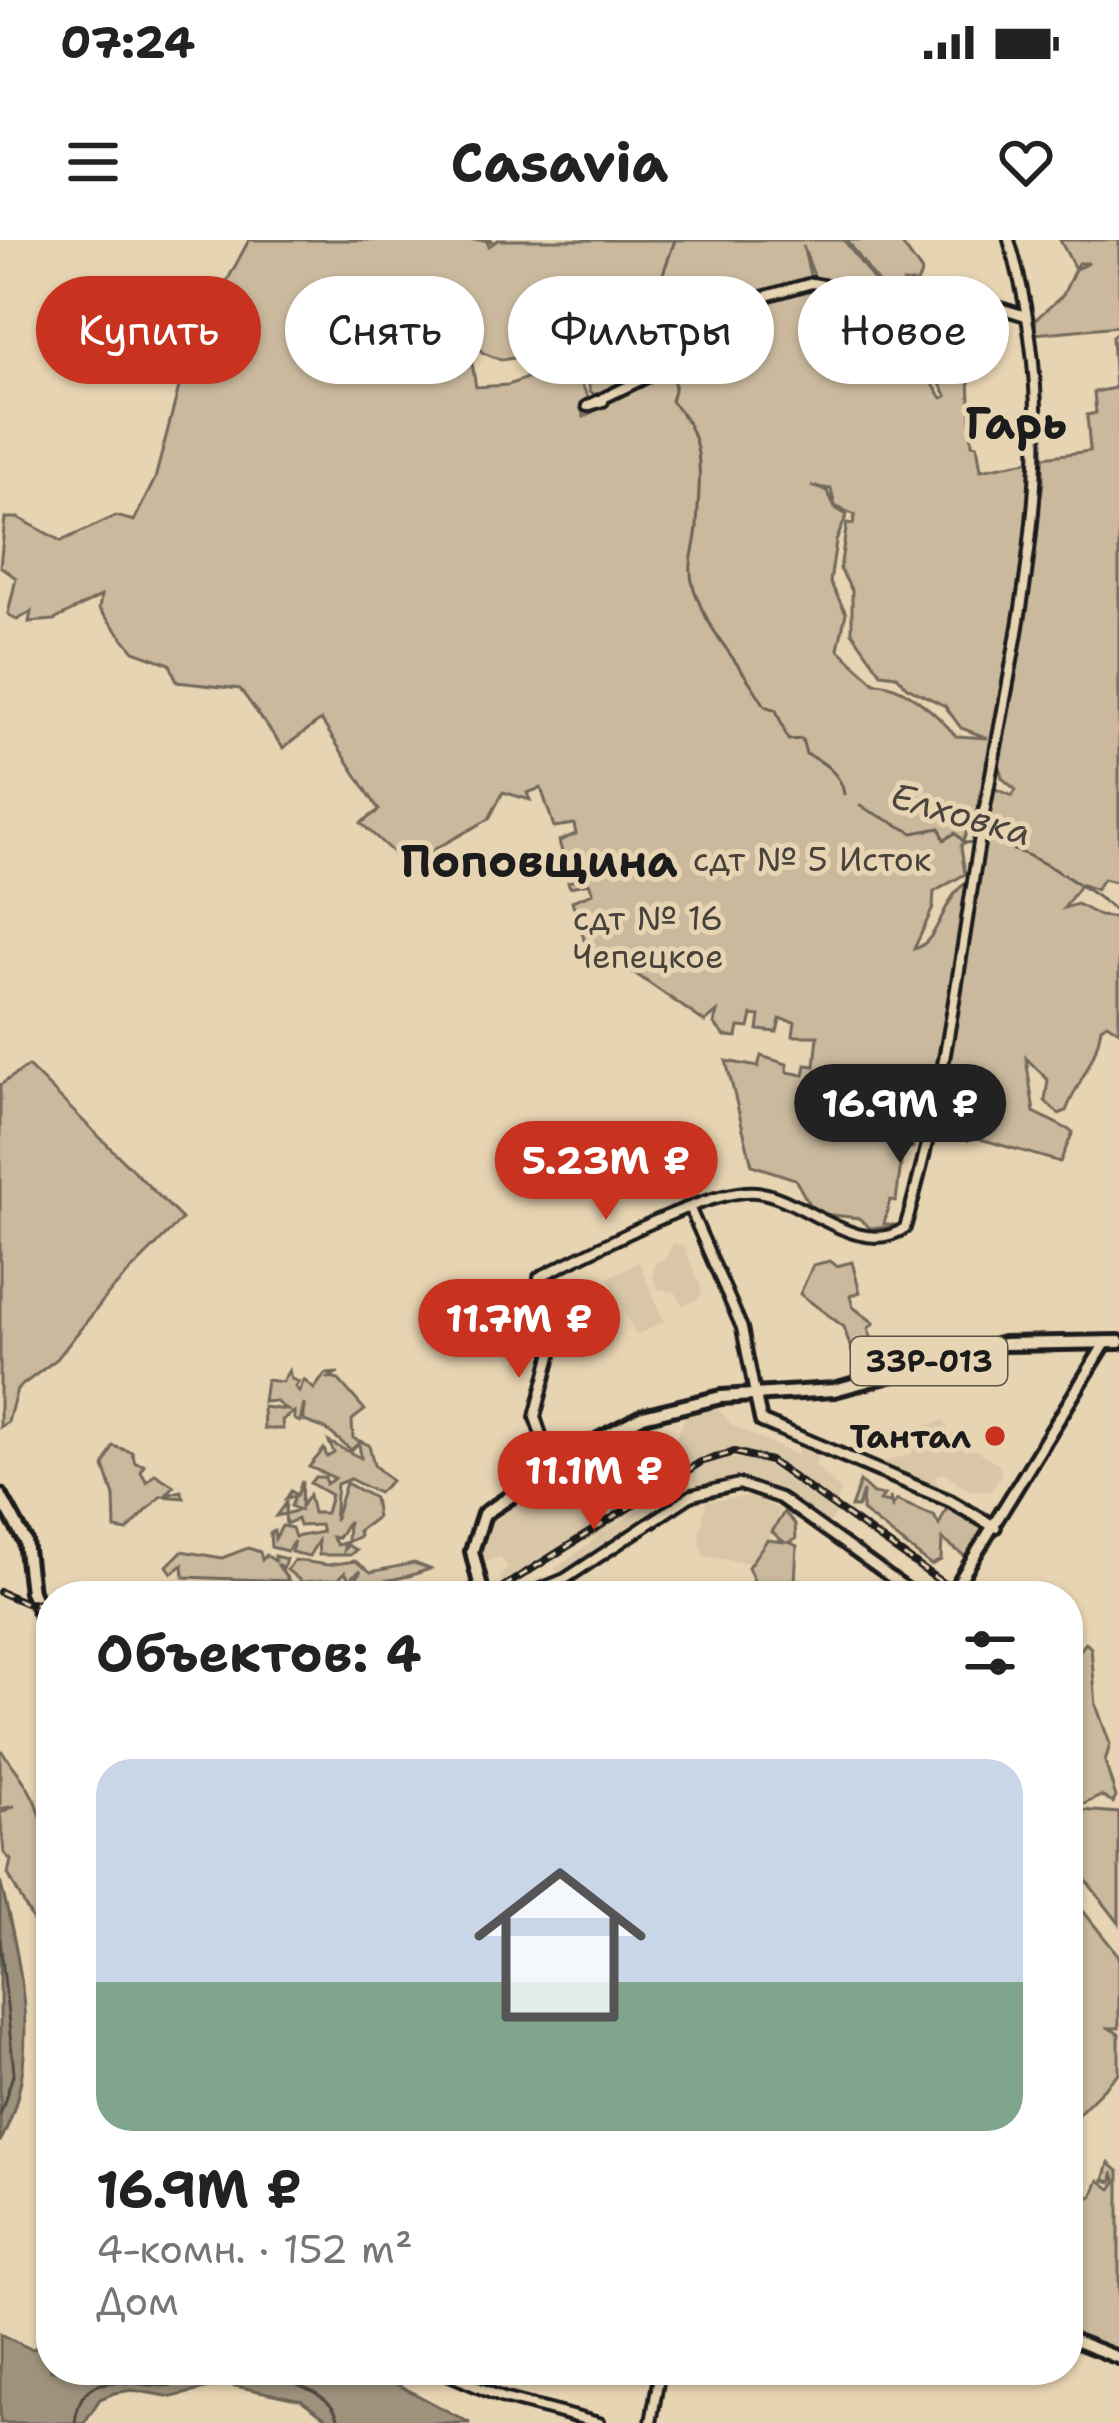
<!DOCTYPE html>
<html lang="ru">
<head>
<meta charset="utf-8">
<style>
  :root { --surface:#fff; --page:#f2f2f2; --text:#222; --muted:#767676; --line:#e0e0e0; --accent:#c8321e }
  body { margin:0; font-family:"Shantell Sans",sans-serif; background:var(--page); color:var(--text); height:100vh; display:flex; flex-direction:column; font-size:45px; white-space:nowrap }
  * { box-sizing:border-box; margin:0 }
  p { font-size:39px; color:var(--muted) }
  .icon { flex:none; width:66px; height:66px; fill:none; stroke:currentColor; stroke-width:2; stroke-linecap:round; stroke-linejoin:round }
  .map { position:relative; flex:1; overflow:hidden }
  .drawer { position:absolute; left:36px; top:1341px; width:1047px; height:804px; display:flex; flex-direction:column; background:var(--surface); border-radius:48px; box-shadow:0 3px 9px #0004 }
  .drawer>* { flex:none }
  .banner { position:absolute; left:36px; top:36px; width:1047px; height:108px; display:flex; gap:24px }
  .price { position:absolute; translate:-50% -102px; padding:0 27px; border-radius:42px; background:var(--accent); color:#fff; font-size:39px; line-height:78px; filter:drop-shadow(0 3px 6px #0008) }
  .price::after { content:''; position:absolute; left:50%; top:72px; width:36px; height:27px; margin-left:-18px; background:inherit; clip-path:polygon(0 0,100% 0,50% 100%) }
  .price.selected { background:#222; color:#fff }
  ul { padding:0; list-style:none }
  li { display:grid; align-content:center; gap:24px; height:636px; padding:0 60px }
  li+li { border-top:3px solid var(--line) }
  li span { display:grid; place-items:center; height:372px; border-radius:36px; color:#555 }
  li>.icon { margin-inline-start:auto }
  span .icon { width:216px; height:216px; fill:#fffc; stroke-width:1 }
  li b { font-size:51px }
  h2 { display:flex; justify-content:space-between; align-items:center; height:144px; padding:0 60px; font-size:51px }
  .chip { padding:0 42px; border-radius:54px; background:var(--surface); box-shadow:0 3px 9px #0004; font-size:42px; line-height:108px }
  .chip.selected { background:var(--accent); color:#fff }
  .status { display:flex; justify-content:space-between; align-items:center; height:84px; padding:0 60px; background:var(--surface); direction:ltr }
  .status svg { height:33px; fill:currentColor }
  header { display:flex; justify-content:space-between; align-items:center; height:156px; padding:0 60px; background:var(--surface); font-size:54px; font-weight:700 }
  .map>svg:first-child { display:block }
  .built { fill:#d8c6a7 }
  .green { fill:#cab99d; stroke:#736a5c; stroke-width:3; fill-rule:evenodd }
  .water { fill:#9f927d; stroke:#6b6356; stroke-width:3 }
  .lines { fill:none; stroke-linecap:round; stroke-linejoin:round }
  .shore { stroke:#504b43; stroke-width:3 }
  .stream { stroke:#6b6356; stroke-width:3 }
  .tertiary-casing { stroke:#1c1c1c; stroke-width:16 }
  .secondary-casing { stroke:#1c1c1c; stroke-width:18 }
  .primary-casing { stroke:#1c1c1c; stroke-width:20 }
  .tertiary { stroke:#e7d4b2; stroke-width:8 }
  .secondary { stroke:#e7d4b2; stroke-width:9 }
  .primary { stroke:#e7d4b2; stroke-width:10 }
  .rail-casing { stroke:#1c1c1c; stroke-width:8 }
  .rail { stroke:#e7d4b2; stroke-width:3; stroke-dasharray:9; stroke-linecap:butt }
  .poi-dot { fill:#c8321e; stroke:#e7d4b2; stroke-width:4.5 }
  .labels { text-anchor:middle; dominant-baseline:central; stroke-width:10; stroke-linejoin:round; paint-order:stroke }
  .shield { fill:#e7d4b2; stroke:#595349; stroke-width:3 }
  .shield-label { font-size:30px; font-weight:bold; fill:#1c1c1c }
  .park-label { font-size:33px; fill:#48433c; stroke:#e7d4b2 }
  .poi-label { font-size:33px; font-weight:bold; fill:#1c1c1c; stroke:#e7d4b2; text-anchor:end }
  .water-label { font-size:36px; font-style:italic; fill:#4a453e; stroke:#e7d4b2 }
  .district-label { font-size:45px; font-weight:bold; fill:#1c1c1c; stroke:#e7d4b2 }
</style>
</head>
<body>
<div class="status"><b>07:24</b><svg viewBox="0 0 49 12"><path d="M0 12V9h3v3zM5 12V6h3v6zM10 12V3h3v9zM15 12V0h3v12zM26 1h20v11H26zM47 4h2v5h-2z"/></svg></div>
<header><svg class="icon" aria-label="menu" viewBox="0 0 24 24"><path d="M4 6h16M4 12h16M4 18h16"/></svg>Casavia<svg class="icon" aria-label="heart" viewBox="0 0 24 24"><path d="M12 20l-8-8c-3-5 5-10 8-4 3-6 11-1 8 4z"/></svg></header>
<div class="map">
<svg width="1119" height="2183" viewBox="0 0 1119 2183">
  <rect width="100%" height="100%" fill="#e7d4b2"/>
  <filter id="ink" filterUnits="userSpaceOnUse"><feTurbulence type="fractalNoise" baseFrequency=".00833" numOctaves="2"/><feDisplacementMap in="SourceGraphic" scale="24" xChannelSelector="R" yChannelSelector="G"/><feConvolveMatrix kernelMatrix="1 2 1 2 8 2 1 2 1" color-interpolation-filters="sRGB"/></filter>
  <g filter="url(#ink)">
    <g class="built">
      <path d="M673 1003 684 1006 702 1050 700 1058 683 1065 675 1052 658 1049 653 1037 655 1023 665 1019Z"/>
      <path d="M639 1022 664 1082 636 1095 608 1038Z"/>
      <path d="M596 1035 617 1074 585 1090 568 1052Z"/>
      <path d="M715 1166 732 1185 798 1216V1205L791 1198 809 1205 806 1217 811 1206 816 1208 814 1214 820 1212 815 1225 841 1251 836 1264 752 1211 712 1215 686 1228 674 1203 686 1175Z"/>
      <path d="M944 1180 949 1194 959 1192 965 1211 974 1209 999 1224 1001 1233 990 1252 967 1249 945 1233 935 1236 941 1253 882 1228 883 1222 912 1214 907 1196 913 1190Z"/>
      <path d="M656 1182 684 1230 505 1346 499 1336 508 1328 500 1317 479 1324 476 1311 484 1280 596 1206Z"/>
      <path d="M724 1218 759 1220 836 1273 828 1285 787 1254 759 1241 738 1238 698 1247 690 1233Z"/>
      <path d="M687 1235 693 1248 560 1334 555 1328Z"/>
      <path d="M752 1256 780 1270 769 1298 748 1323 703 1316 699 1299 706 1261Z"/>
    </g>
    <g class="green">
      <path d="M249 0H493L487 2 489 6 498 0H844L900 76 918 82 911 109 873 93 911 111 942 158 947 156 937 139 955 131 959 141 969 139 972 204 977 205 981 230 1037 219 1032 286 995 506 986 522 987 545 1012 556 1016 550 1002 538 998 517 1043 243V217L1090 211 1087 175 1096 173 1094 152 1115 148 1112 96 1119 91V643L1103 639 1096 650 1081 644 1064 668 1077 664 1100 676 1119 678V791L1107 783 1101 787C1097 819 1078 841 1066 871L1059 874 1045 861 1048 840 1026 818 1034 872 1073 892 1060 922 970 896 968 900 944 888 937 875 921 873 914 896 907 895 905 904 914 907 903 909 896 961 890 960 884 984 903 986 870 988 859 978 814 973 795 939 752 925 726 821 758 827 761 816 787 824V832L804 835 806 825 815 826 818 796H793L795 782 780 779 777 792 758 790 760 776 752 775 749 788 739 787 737 797 725 796 714 784 717 772 705 782 607 714 587 709 572 661 593 653 589 643 570 647 568 642 582 638 580 628 567 631 559 601 576 594 574 584 554 587 541 548 527 553 530 560 503 552 489 579 435 609 412 630 361 583 379 570 321 480 283 508 240 449 177 442 170 424 134 411 99 369 101 356 54 380 29 382 31 372 17 380 8 374 16 338 0 326 5 278H19L61 301 116 276 134 281 155 239 187 116ZM803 6 819 49 809 47 736 70 659 132 584 177 580 166 589 158 569 122 508 145 476 147 467 94 483 113 501 120 652 97 665 99 667 112 640 107 585 124 590 151 597 157 652 130 737 62 811 39ZM811 246 831 249 835 266 855 275 853 284 847 283 840 329 852 351V392L881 433 896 435 907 447 945 466 961 488 988 498 956 496C937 474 903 443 875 443L838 409 846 373 830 342 836 301 847 275 835 268 827 251ZM968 588 983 591 976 639C943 645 942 703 914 709L933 668 934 652 965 634 961 607Z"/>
      <path d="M847 0H899L922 32 917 43H905L916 52 917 66 898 71Z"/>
      <path d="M1060 0H1119V86L1034 94 1036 79 1063 55 1075 29 1089 23H1078L1075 29Z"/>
      <path d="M28 826 182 979 110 1052 57 1119 17 1149 8 1182 0 1187V845Z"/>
      <path d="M830 1021 836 1026 852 1022 860 1052 850 1056 853 1067 874 1083 868 1089 873 1102 862 1104 853 1116 844 1087 800 1054 813 1025Z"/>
      <path d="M289 1130 291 1139 299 1142 295 1147 299 1152 304 1140 314 1149 325 1134 339 1133 329 1138 339 1140 365 1170 352 1180 353 1198 369 1205 374 1225 391 1241 378 1253 350 1239 337 1244 334 1281 346 1243 374 1258 377 1277 358 1291 360 1296 347 1302 348 1281 338 1298 332 1297 337 1305 344 1303V1310L347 1305 356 1310 350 1315H319L318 1301 309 1316 291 1312 294 1301 287 1311 271 1307 270 1293 274 1291 275 1299 282 1286 292 1288 295 1297 322 1292 320 1285 299 1286 297 1279 286 1284 285 1274 276 1276 286 1262 285 1274 299 1270 291 1266 295 1256 286 1259 291 1251 297 1255 302 1241 301 1267 309 1255 313 1273H326L331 1255 310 1243 315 1237H325L326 1244 335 1238 309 1227 324 1209 327 1217 334 1213 329 1202 361 1218 359 1203 351 1210 326 1189 304 1181V1164L300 1182 294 1179V1172L282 1180 283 1189H264L263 1167 287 1170 275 1161 263 1162 266 1140 282 1142Z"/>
      <path d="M113 1206 132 1212 135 1223 144 1225 141 1232 147 1242 155 1234 174 1246 166 1255 181 1251 184 1258 161 1256 127 1291 115 1289 114 1256 104 1226Z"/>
      <path d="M860 1242 873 1254 884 1255 880 1261 889 1263 890 1257 892 1267 896 1260 934 1276 939 1285 949 1263 989 1286 970 1320 942 1299 941 1320 931 1325 862 1271 863 1251 858 1267H851Z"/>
      <path d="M784 1272 795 1284 796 1299 789 1302 797 1306 795 1342 803 1344 805 1355 761 1356 748 1327 767 1300 784 1302 772 1292Z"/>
      <path d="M248 1308 260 1312 262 1320 266 1315 275 1321V1316L286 1319 283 1329 277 1324 289 1341 184 1337 183 1325 172 1333 167 1326 182 1311 222 1318Z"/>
      <path d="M294 1320 328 1325 355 1321 371 1332 414 1323 430 1329C404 1339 382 1343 354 1343L361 1330 349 1339 345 1332 339 1339 302 1342 287 1330Z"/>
      <path d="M1086 1403 1091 1408 1096 1465 1110 1504 1105 1522 1116 1557 1113 1563 1101 1556 1082 1565 1068 1560V1424Z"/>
      <path d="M0 1509C53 1573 51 1605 51 1686L33 1681 8 1634 11 1620 4 1613 0 1573 15 1566 0 1569Z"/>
      <path d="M1068 1569 1119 1573V1683L1068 1617Z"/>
      <path d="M1068 1652 1119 1716V1788H1109L1119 1794V1833L1073 1879 1068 1878Z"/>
      <path d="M1109 1923 1119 1932V2114L1068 2094V1963L1080 1955 1092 1957 1099 1940 1111 1949 1116 1942 1113 1932 1112 1942 1104 1940Z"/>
    </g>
    <g class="water">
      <path d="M0 1641C22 1725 43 1822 0 1902Z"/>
      <path d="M0 2094 31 2109 51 2104V2130H370L470 2183H333L301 2160 226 2144 172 2157 132 2150 114 2153 100 2159 84 2183H0Z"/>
    </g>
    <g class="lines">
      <g class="shore">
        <path d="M0 1699 14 1832 0 1875"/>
        <path d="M75 2183C82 2119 139 2151 172 2145 191 2141 209 2133 227 2132 258 2131 335 2145 339 2183"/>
      </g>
      <g class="stream">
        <path d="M666 117 655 56 675 0"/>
        <path d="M669 127 675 146 671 161C708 198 699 237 697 287 695 312 686 325 694 349 709 395 742 425 765 466L776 470 788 500 802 499 806 514C823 521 842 535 844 554"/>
        <path d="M860 566 913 593 940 588 944 600 955 593 965 603 975 602"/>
        <path d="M1013 610C1033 614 1110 661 1119 676"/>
      </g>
      <g class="tertiary-casing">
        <g id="tertiary">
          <path d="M603 161 587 166 647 137 741 63 812 43 823 45 847 77 860 83 883 82 954 54 1026 76"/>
          <path d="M690 969 742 1088 755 1154"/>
          <path d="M552 1227 535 1177 557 1093 539 1037C588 1014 707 948 756 952 801 956 859 1020 905 988 942 862 958 733 979 603 1012 399 1072 206 1009 0"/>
          <path d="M524 1356 565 1339 692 1255 739 1244 780 1258 917 1356"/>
          <path d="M438 2130 503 2158 599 2183"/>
          <path d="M651 2183 660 2130"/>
        </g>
      </g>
      <g class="secondary-casing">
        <g id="secondary">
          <path d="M755 1154 761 1181 950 1261 995 1287"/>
          <path d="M950 1356 1106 1102"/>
          <path d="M1068 2098 1119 2118"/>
        </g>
      </g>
      <g class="primary-casing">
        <g id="primary">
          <path d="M0 1255 25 1301 31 1352 51 1396"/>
          <path d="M483 1356 472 1311 484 1274 589 1205 643 1176 721 1157 834 1150 1004 1104 1119 1102"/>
        </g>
      </g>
      <use href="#tertiary" class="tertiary"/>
      <use href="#secondary" class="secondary"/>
      <use href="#primary" class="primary"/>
      <g class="rail-casing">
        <g id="rail">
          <path d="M0 1352 26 1363 51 1364"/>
          <path d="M489 1356 701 1222 734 1212 770 1221 947 1346"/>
        </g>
      </g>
      <use href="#rail" class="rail"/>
    </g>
  </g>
  <circle class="poi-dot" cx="995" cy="1196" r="12"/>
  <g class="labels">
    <rect class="shield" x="851" y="1097" width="156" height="48" rx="9"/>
    <g class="shield-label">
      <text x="929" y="1121">33Р-013</text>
    </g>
    <g class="park-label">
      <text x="812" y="619">сдт № 5 Исток</text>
      <text x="648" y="678">сдт № 16<tspan x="648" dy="38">Чепецкое</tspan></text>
    </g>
    <g class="poi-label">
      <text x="971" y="1196">Тантал</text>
    </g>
    <g class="water-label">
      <text transform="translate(961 574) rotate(16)">Елховка</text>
    </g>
    <g class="district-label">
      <text x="1016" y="183">Гарь</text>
      <text x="539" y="621">Поповщина</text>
    </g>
  </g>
</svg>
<b class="price selected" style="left:900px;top:926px">16.9M ₽</b>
<b class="price" style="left:606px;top:983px">5.23M ₽</b>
<b class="price" style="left:519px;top:1141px">11.7M ₽</b>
<b class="price" style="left:594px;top:1293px">11.1M ₽</b>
<div class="banner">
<a class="chip selected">Купить</a>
<a class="chip">Снять</a>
<a class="chip">Фильтры</a>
<a class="chip">Новое</a>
</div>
<section class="drawer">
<h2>Объектов: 4<svg class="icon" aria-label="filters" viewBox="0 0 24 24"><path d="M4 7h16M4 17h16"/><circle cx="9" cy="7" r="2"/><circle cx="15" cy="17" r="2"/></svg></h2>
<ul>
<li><span style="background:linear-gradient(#c9d6e8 60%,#7fa58c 0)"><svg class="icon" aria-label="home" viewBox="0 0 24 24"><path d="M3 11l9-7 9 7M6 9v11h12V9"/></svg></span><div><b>16.9M ₽</b><p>4-комн. · 152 m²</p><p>Дом</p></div></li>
</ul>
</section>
</div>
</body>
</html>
